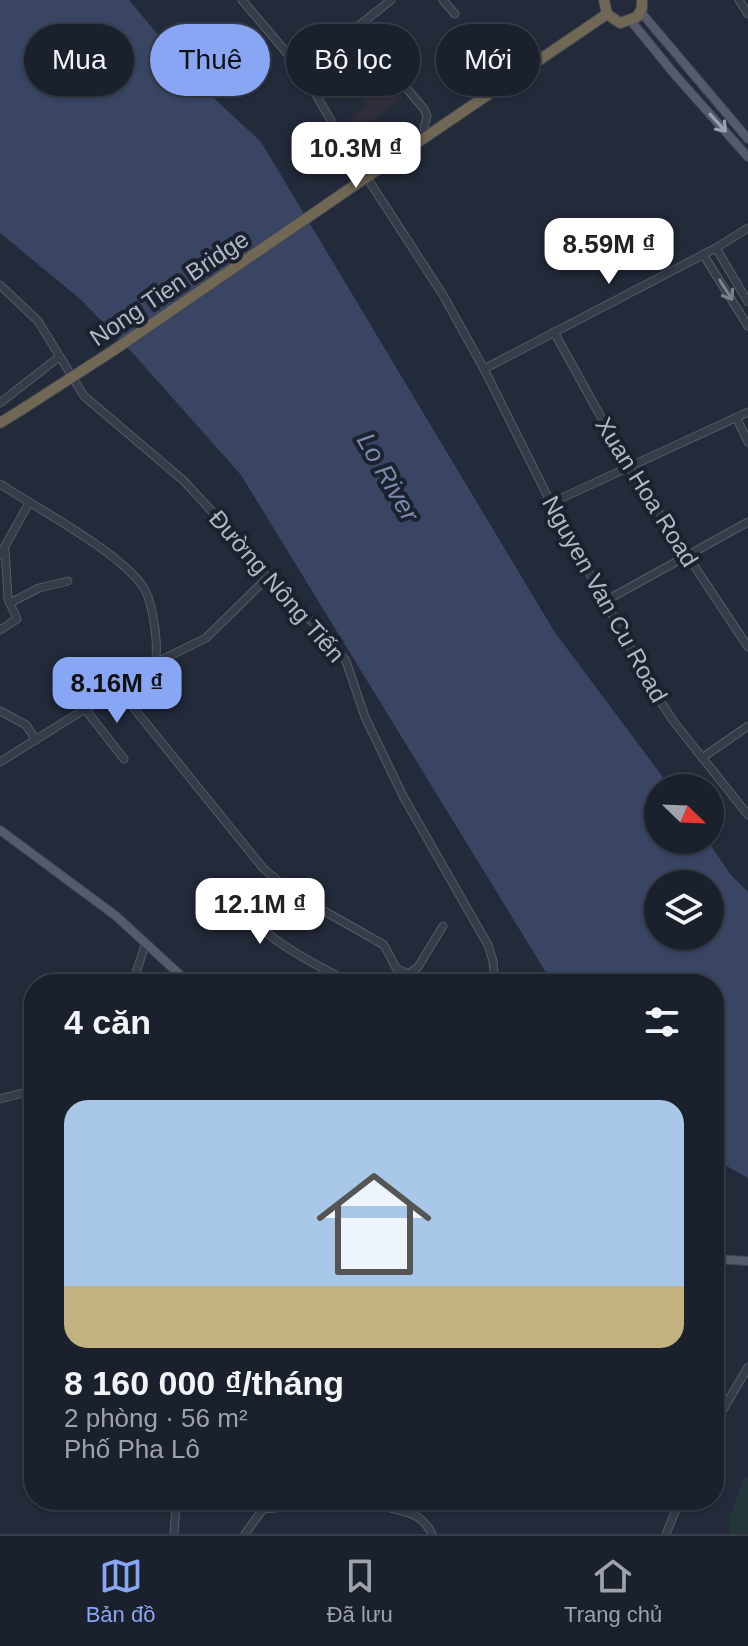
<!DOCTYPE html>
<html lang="vi">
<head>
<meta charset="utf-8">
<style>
  :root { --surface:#1a202c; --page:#232834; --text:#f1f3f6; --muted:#9fa3a9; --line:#383e48; --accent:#88a6f4 }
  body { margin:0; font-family:Arial,sans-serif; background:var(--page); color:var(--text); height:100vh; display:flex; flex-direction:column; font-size:30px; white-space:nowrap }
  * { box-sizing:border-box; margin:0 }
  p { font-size:26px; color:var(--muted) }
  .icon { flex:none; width:44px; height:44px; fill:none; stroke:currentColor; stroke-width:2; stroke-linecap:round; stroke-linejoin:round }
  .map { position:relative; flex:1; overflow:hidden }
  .details { position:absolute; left:24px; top:974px; width:700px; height:536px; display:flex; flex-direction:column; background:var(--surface); border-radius:32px; box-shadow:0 2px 6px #0004,0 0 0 2px var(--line) }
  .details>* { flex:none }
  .banner { position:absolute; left:24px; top:24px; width:700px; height:72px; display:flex; gap:16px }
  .needle { width:52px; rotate:113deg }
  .tools { position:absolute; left:644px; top:774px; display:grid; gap:16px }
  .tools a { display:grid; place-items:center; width:80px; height:80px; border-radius:50%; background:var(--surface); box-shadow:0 2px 6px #0004,0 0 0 2px var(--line); font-size:40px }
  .price { position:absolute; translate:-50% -68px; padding:0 18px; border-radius:16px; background:#fff; color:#222; font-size:26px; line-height:52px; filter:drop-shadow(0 2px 4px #0008) }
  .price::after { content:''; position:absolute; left:50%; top:48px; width:24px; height:18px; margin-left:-12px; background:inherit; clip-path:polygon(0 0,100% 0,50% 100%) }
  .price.active { background:var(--accent); color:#111 }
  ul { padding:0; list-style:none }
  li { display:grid; align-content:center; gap:16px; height:424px; padding:0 40px }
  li+li { border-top:2px solid var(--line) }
  li span { display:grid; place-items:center; height:248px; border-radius:24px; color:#555 }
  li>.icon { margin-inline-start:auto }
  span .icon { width:144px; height:144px; fill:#fffc; stroke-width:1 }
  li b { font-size:34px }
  h2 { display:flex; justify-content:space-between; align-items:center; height:96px; padding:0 40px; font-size:34px }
  .chip { padding:0 28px; border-radius:36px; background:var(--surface); box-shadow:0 2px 6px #0004,0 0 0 2px var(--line); font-size:28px; line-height:72px }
  .chip.active { background:var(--accent); color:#111 }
  .menu { display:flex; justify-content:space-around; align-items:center; height:112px; border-top:2px solid var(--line); background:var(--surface); font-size:22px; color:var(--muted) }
  .menu a { display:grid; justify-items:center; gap:4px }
  .menu .active { color:var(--accent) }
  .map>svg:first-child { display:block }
  .medical { fill:#312e3b }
  .green { fill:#25363b }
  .water { fill:#394563; fill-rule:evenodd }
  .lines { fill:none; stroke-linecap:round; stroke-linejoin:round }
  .minor-casing { stroke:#545a68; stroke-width:9 }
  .major-casing { stroke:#404553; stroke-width:10 }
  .highway-casing { stroke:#414755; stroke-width:12 }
  .minor { stroke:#363c4a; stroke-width:7 }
  .major { stroke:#545b6a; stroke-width:8 }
  .highway { stroke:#706854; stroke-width:10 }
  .highway-bridge-casing { stroke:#414755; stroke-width:12; stroke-linecap:butt }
  .highway-bridge { stroke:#706854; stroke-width:10 }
  .oneway { stroke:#9aa0af }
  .oneway2 { stroke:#7a808e }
  .labels { text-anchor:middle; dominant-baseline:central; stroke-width:8; stroke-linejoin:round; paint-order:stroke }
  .street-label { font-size:24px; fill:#b1b7c6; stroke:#1c212f }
  .water-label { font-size:26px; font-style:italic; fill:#7a8aad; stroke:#1c212f }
</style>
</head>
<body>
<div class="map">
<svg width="748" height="1534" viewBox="0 0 748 1534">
  <rect width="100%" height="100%" fill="#232a3a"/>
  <path class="medical" d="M386 75 403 97 351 138 342 126 368 105 361 97Z"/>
  <path class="green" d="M744 1478H748V1534H729V1518Z"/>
  <path class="water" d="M0 0H129L202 87 261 142 554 631 671 788H658V840H707L731 875 748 892V1178L714 1159V984H553L241 475 129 349 79 298 0 233ZM658 884H710V936H658Z"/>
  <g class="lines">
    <g class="minor-casing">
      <g id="minor">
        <path d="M242 0 302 71 340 136 443 295 484 369 551 503 657 696 674 722 748 815"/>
        <path d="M443 0 455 14"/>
        <path d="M739 0 748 14"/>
        <path d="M356 28 424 109 427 116 424 128 426 137"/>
        <path d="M302 71 391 0"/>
        <path d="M716 248 748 302"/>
        <path d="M703 254 748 326"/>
        <path d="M0 285 38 321 84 396 184 481 240 542 275 588 319 628 346 661 365 717 403 796 488 945 493 961 495 984"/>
        <path d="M554 332 628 466 748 647"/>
        <path d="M484 369 716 248 748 228"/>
        <path d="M0 403 59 357"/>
        <path d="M736 417 748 442"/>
        <path d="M0 484C35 507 127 556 145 590 153 605 159 646 155 663"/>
        <path d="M551 503 748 412"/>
        <path d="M0 555 29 503"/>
        <path d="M607 600 748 522"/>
        <path d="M10 603 39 588 68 581"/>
        <path d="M0 630 17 619 8 599 5 549"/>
        <path d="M120 691 263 868 289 891 384 945 396 968 408 974 418 967 443 926"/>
        <path d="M85 709 124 759"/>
        <path d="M0 711 26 725 36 740"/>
        <path d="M702 758 748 726"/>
        <path d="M0 762 85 709 120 691 148 672 155 663 206 638 267 578"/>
        <path d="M274 877 248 904C246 932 330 972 353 984"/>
        <path d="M132 984 146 943"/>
        <path d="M0 1099 34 1090"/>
        <path d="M714 1425 748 1367"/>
        <path d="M34 1436V1437"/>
        <path d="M155 1500 176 1506 174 1534"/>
        <path d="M372 1500C395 1516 417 1504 432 1534"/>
        <path d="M524 1501 528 1500"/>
        <path d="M245 1534 263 1509 299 1506 304 1500"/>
        <path d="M666 1534 680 1500"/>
      </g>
    </g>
    <g class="major-casing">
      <g id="major">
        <path d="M640 11 748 139"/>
        <path d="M631 21 676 76 748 157"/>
        <path d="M0 830 116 916 190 984"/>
        <path d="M714 1259 748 1261"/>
      </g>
    </g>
    <g class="highway-casing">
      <g id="highway">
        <path d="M604 0 607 14 620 23 637 17 642 8V0"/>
        <path d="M377 170 607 14"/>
        <path d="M0 423 21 410"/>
      </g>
    </g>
    <use href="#minor" class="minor"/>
    <use href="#major" class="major"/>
    <use href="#highway" class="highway"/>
    <g class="highway-bridge-casing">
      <path id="highway-bridge" d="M21 410 114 350 377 170"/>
    </g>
    <use href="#highway-bridge" class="highway-bridge"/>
  </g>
  <defs><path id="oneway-shaft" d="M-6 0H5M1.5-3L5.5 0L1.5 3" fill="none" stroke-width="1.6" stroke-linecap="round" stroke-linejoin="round" transform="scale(2)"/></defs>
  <use class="oneway" href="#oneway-shaft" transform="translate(718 123) rotate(48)"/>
  <use class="oneway2" href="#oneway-shaft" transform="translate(726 290) rotate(58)"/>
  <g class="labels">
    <g class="street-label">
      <text transform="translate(169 288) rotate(-34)">Nong Tien Bridge</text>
      <text transform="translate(647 492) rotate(58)">Xuan Hoa Road</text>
      <text transform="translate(277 586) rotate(49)">Đường Nông Tiến</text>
      <text transform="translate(605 599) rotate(61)">Nguyen Van Cu Road</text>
    </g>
    <g class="water-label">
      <text transform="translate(388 477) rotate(60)">Lo River</text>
    </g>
  </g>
</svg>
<div class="tools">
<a><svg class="needle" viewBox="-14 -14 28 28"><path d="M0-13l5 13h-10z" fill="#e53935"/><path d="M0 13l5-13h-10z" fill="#9fa3a9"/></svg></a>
<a><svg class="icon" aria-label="layers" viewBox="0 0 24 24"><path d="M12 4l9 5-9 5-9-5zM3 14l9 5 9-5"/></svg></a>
</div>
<b class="price" style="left:356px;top:190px">10.3M ₫</b>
<b class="price" style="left:609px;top:286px">8.59M ₫</b>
<b class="price active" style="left:117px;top:725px">8.16M ₫</b>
<b class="price" style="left:260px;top:946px">12.1M ₫</b>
<div class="banner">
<a class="chip">Mua</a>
<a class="chip active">Thuê</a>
<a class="chip">Bộ lọc</a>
<a class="chip">Mới</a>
</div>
<section class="details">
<h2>4 căn<svg class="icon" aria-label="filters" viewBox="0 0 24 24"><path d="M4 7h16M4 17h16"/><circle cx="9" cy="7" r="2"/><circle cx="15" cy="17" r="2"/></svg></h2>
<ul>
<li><span style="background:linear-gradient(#a9c7e8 75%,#c2b280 0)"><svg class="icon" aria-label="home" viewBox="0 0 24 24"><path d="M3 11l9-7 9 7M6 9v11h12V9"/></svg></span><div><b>8 160 000 ₫/tháng</b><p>2 phòng · 56 m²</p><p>Phố Pha Lô</p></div></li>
</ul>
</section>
</div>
<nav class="menu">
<a class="active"><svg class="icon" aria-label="map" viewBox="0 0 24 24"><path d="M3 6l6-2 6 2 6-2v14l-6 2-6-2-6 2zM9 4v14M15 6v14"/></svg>Bản đồ</a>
<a><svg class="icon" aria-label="saved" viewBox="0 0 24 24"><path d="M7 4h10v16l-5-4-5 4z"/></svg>Đã lưu</a>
<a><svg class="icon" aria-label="home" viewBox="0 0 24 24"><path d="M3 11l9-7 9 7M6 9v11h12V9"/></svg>Trang chủ</a>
</nav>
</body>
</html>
